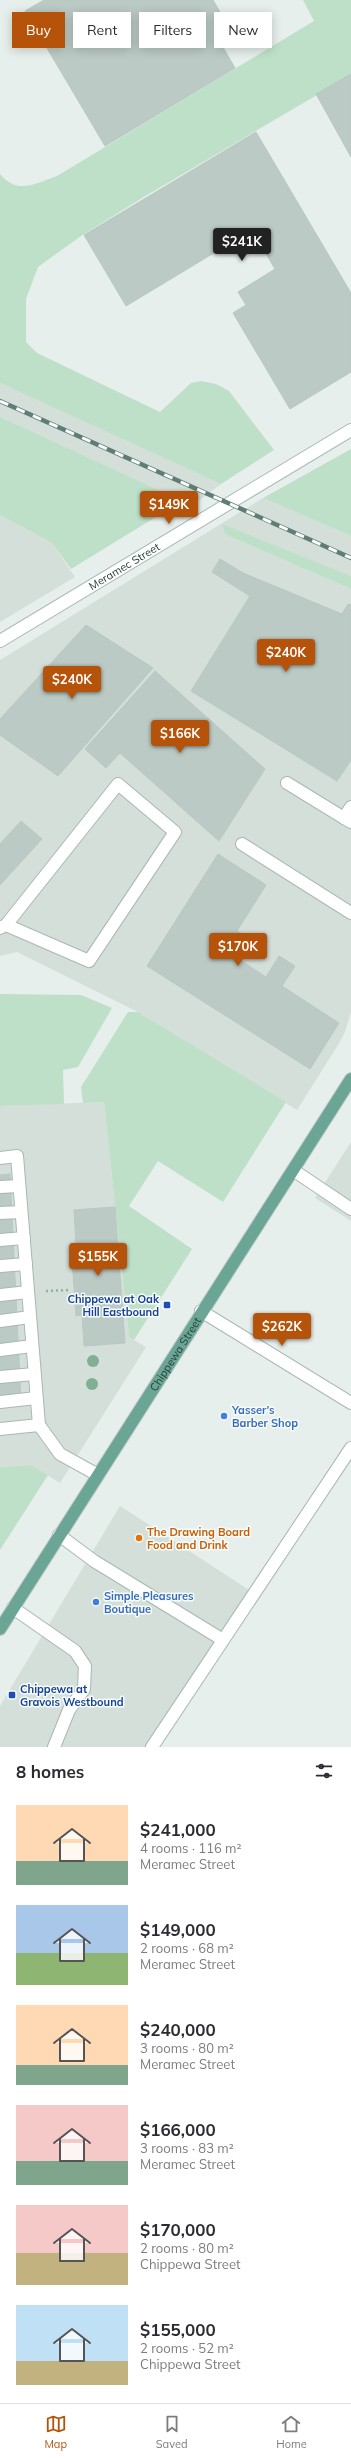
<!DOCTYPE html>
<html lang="en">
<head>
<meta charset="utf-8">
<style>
  :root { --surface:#fff; --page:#f7f7f7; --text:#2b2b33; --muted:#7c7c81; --line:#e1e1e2; --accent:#b45309 }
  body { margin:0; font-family:Mulish,sans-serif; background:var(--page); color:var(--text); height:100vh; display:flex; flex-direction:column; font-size:15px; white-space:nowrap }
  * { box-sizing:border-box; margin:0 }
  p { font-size:13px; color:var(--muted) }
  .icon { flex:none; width:22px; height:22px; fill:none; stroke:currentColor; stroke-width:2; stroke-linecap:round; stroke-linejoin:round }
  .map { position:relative; height:1747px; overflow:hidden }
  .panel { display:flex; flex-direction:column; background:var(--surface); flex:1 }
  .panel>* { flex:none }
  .top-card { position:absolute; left:12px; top:12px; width:327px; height:36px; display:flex; gap:8px }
  .price { position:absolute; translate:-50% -34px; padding:0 9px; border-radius:4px; background:var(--accent); color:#fff; font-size:13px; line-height:26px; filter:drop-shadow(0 1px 2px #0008) }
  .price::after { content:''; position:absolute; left:50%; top:24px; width:12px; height:9px; margin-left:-6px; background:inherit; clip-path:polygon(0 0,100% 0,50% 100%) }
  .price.current { background:#222; color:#fff }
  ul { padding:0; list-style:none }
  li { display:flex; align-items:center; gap:12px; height:100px; padding:0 16px }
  li span { display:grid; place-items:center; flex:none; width:112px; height:80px; border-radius:0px; color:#555 }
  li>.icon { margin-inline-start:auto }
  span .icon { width:48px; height:48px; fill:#fffc; stroke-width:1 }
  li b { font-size:17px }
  h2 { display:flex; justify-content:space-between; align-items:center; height:48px; padding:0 16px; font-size:17px }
  .pill { padding:0 14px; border-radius:0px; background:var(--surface); box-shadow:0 2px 10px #0003; font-size:14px; line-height:36px }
  .pill.current { background:var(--accent); color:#fff }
  .tab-bar { display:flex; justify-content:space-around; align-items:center; height:56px; border-top:1px solid var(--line); background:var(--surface); font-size:11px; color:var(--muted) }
  .tab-bar a { display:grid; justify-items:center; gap:2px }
  .tab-bar .current { color:var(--accent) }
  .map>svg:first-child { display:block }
  .built { fill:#d4dfda }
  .green { fill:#bfe0c8 }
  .building { fill:#bbcac4; stroke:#b8c9c2 }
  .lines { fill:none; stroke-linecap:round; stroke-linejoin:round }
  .minor-casing { stroke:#a8b8b2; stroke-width:14 }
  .major-casing { stroke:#c2cac8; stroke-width:14 }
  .path { stroke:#86b3a5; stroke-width:2.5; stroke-dasharray:2 3; stroke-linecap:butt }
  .minor { stroke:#fff; stroke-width:12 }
  .major { stroke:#6aa596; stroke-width:12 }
  .rail-casing { stroke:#5f7d75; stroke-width:4.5 }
  .rail { stroke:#f7fbf9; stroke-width:3; stroke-dasharray:9; stroke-linecap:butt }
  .tree { fill:#80af93 }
  .transit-dot { fill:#1a4fb4; stroke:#f7fbf9; stroke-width:1.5 }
  .shop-dot { fill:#3f7fe0; stroke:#f7fbf9; stroke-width:1.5 }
  .food-dot { fill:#e8710a; stroke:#f7fbf9; stroke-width:1.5 }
  .labels { text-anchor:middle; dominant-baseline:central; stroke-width:3; stroke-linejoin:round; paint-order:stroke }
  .street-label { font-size:11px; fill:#24423a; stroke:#f7fbf9 }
  .transit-label { font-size:11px; font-weight:bold; fill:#164399; stroke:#f7fbf9; text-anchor:end }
  .shop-label { font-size:11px; font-weight:bold; fill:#366cbe; stroke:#f7fbf9; text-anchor:start }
  .food-label { font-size:11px; font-weight:bold; fill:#c56008; stroke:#f7fbf9; text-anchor:start }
</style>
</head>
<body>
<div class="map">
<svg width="351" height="1747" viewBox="0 0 351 1747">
  <rect width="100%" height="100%" fill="#e6efeb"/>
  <g class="built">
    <path d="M0 383 40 401 221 484 192 506 0 417Z"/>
    <path d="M263 498 351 536V576L231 537 351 589V1012L345 1032 338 1045 297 1110 138 1012 17 952 0 956V660Z"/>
    <path d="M0 515 52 543 75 577 0 622Z"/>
    <path d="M104 1102 129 1337 146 1347 60 1483 31 1465 0 1467V1106Z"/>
    <path d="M351 1142V1221L315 1198Z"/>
    <path d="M120 1506 249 1590 146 1747H0V1706Z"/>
  </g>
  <g class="green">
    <path d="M303 0H351V75L142 198 81 236 38 267 26 299V342L37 353 160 412 191 383 201 381 216 384 229 391 274 450 221 484 0 383V174C18 195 34 184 57 176L314 21Z"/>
    <path d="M0 417 20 426 182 501 71 569 52 543 0 515Z"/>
    <path d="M351 448V536L263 498 351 449Z"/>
    <path d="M222 524 351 576V589L231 537 225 533Z"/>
    <path d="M0 994 81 995 112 1008 78 1067 63 1070 64 1104 0 1106Z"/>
    <path d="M128 1012H138L286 1102 223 1202 158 1161 129 1206 192 1249 134 1340 129 1337 104 1102 83 1103 81 1087Z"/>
    <path d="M31 1465 48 1475 0 1550V1467Z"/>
  </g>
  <g class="building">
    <path d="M44 0H213L230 29 217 37 235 68 105 146 25 11Z"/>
    <path d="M351 74V157L316 94Z"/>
    <path d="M256 132 351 293V372L290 409 233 313 246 305 238 292 275 269 252 230 126 306 84 235Z"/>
    <path d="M220 559 243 573 342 614 348 604 351 605V760L337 781 191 691 250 596 212 572Z"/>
    <path d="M86 625 153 668 58 776 0 735V719Z"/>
    <path d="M155 671 265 769 219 841 120 753 106 768 85 749Z"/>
    <path d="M21 821 42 839 0 885V844Z"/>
    <path d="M218 854 266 885 237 931 253 941 240 960 266 977 279 956 295 966 282 986 339 1023 310 1069 147 966Z"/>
    <path d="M10 1174 21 1401 0 1402V1175Z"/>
    <path d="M115 1207 125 1343 84 1346 82 1315 76 1316 71 1244H76L74 1210Z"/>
  </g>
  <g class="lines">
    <g class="minor-casing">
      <g id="minor">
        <path id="s1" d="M0 641 351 430"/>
        <path d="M287 783 344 818"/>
        <path d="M351 807 344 818 351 822"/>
        <path d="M242 844 351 913"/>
        <path d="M0 928 6 925 118 784 175 832 89 961 6 925"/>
        <path d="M0 1158 17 1156 39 1425 60 1454 98 1475"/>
        <path d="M293 1170 351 1209"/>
        <path d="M0 1187 19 1186"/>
        <path d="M0 1213 21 1212"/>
        <path d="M0 1240 24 1238"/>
        <path d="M0 1266 26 1264"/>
        <path d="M0 1295 28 1292"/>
        <path d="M201 1311 351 1403"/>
        <path d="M0 1321 30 1317"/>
        <path d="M0 1350 32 1346"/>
        <path d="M0 1377 34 1374"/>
        <path d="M0 1402 36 1398"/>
        <path d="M0 1429 39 1425"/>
        <path d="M59 1535 94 1561 223 1640"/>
        <path d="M13 1608 75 1651 85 1666 84 1689 69 1710 54 1747"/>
        <path d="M152 1747 351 1448"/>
      </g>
    </g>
    <g class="major-casing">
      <g id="major">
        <path id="s2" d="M0 1629 351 1079"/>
      </g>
    </g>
    <path class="path" d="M46 1291 70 1290"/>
    <use href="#minor" class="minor"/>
    <use href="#major" class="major"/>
    <g class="rail-casing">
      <path id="rail" d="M0 401 351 558"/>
    </g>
    <use href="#rail" class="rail"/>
  </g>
  <g class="tree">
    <circle cx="93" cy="1361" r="6"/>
    <circle cx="92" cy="1384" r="6"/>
  </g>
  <g class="transit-dot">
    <rect x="163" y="1301" width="8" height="8" rx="2"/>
    <rect x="8" y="1691" width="8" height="8" rx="2"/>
  </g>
  <g class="shop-dot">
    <circle cx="224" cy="1416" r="4"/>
    <circle cx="96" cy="1602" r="4"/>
  </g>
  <circle class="food-dot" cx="139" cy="1538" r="4"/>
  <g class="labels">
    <g class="street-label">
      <text stroke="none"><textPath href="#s1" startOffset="145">Meramec Street</textPath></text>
      <text stroke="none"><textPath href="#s2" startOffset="326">Chippewa Street</textPath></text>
    </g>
    <g class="transit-label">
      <text x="159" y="1299">Chippewa at Oak<tspan x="159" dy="13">Hill Eastbound</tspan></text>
      <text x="20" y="1689" text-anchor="start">Chippewa at<tspan x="20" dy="13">Gravois Westbound</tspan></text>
    </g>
    <g class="shop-label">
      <text x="232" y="1410">Yasser’s<tspan x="232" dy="13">Barber Shop</tspan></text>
      <text x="104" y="1596">Simple Pleasures<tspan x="104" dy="13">Boutique</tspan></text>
    </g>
    <g class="food-label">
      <text x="147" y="1532">The Drawing Board<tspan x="147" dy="13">Food and Drink</tspan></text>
    </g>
  </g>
</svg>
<b class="price current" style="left:242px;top:262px">$241K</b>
<b class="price" style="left:169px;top:525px">$149K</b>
<b class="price" style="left:286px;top:673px">$240K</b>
<b class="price" style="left:72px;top:700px">$240K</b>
<b class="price" style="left:180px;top:754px">$166K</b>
<b class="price" style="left:238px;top:967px">$170K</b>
<b class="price" style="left:98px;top:1277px">$155K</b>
<b class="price" style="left:282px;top:1347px">$262K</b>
<div class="top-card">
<a class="pill current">Buy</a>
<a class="pill">Rent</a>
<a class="pill">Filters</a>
<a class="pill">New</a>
</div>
</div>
<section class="panel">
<h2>8 homes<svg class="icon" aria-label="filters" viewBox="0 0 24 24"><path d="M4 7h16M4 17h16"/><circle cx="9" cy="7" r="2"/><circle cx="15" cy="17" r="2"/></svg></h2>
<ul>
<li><span style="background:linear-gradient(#ffd9b3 70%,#7fa58c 0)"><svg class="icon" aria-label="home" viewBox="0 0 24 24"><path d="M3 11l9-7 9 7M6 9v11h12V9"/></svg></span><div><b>$241,000</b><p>4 rooms · 116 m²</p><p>Meramec Street</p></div></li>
<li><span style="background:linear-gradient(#a9c7e8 60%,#8fb573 0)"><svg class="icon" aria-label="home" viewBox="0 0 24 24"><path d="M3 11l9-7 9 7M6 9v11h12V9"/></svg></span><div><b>$149,000</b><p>2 rooms · 68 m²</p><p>Meramec Street</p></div></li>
<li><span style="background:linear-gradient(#ffd9b3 75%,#7fa58c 0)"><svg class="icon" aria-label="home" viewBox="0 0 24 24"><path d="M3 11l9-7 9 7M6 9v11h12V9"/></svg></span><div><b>$240,000</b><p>3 rooms · 80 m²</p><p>Meramec Street</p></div></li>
<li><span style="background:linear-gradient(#f6c9c9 70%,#7fa58c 0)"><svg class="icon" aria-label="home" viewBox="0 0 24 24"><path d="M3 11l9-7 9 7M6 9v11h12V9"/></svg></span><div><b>$166,000</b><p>3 rooms · 83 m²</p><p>Meramec Street</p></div></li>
<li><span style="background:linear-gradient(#f6c9c9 60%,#c2b280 0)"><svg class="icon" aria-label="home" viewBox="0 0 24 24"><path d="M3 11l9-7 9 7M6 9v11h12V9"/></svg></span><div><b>$170,000</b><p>2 rooms · 80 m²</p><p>Chippewa Street</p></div></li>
<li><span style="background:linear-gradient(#bfe0f5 70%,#c2b280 0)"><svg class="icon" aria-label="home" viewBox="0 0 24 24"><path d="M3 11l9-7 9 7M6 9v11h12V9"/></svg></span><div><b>$155,000</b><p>2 rooms · 52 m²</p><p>Chippewa Street</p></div></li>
</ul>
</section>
<nav class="tab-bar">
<a class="current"><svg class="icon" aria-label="map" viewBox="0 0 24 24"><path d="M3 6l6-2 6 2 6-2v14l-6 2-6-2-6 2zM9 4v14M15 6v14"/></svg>Map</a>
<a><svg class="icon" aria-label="saved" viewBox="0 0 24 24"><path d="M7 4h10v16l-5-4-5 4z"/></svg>Saved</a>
<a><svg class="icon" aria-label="home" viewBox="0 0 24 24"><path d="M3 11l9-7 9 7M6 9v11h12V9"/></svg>Home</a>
</nav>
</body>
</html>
